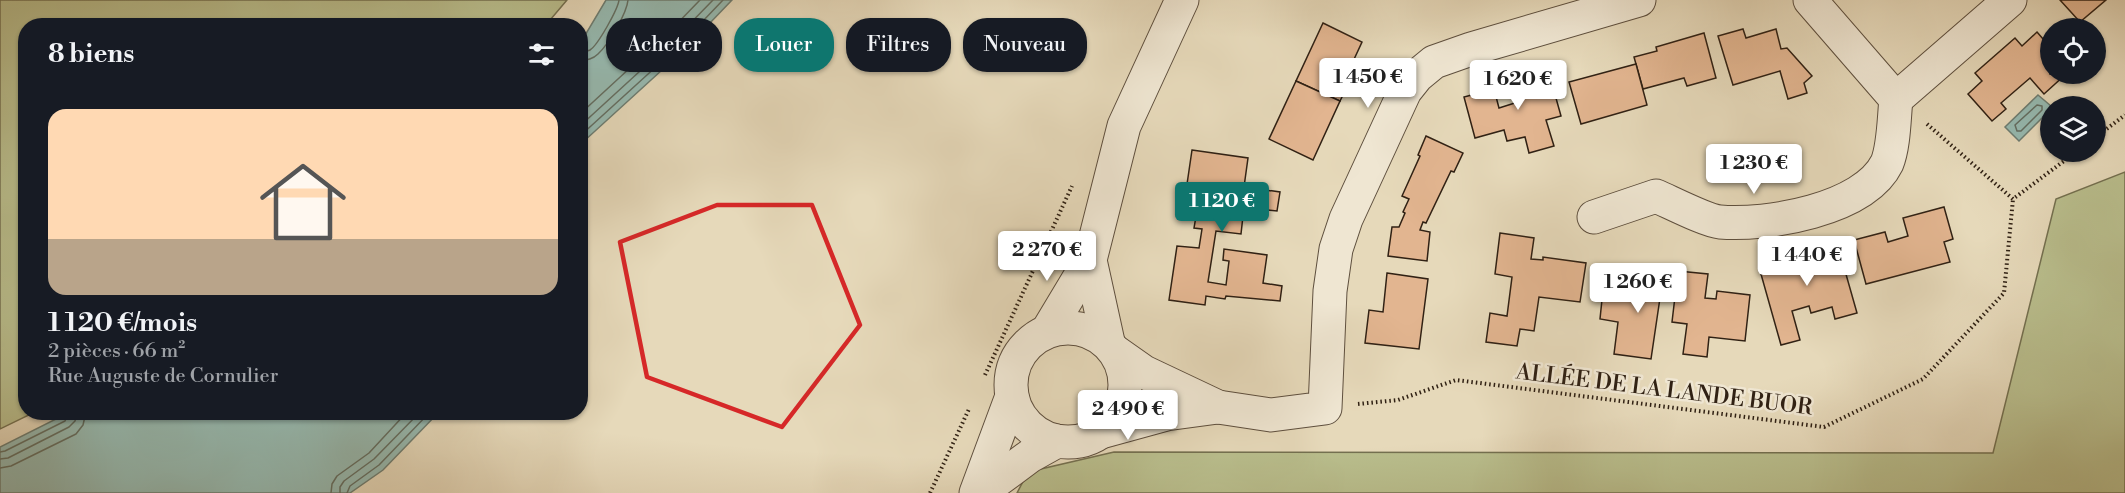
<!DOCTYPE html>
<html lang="fr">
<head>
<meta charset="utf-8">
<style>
  :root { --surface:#171b24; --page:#242831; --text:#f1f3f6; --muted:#9ea1a6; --accent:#0f766e }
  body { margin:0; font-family:"Libre Bodoni",serif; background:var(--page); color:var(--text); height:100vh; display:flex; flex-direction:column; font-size:22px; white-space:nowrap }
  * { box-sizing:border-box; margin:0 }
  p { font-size:20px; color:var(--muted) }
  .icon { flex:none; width:33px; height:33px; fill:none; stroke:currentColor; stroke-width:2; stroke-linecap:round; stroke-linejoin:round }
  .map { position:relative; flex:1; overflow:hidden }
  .details { position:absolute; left:18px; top:18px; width:570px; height:402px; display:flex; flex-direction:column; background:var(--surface); border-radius:24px; box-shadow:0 2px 4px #0004 }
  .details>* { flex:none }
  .banner { position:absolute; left:606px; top:18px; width:570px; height:54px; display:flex; gap:12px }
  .fabs { position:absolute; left:2040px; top:18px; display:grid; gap:12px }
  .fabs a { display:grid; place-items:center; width:66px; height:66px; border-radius:50%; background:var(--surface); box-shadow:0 2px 4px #0004; font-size:30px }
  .price { position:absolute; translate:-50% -51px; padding:0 14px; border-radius:6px; background:#fff; color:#222; font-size:20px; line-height:39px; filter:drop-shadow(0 2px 3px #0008) }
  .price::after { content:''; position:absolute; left:50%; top:36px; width:18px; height:14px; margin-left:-9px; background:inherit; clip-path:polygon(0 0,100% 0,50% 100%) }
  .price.active { background:var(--accent); color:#fff }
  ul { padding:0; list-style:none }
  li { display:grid; align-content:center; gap:12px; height:318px; padding:0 30px }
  li span { display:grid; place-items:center; height:186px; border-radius:18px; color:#555 }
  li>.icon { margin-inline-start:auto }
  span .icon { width:108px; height:108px; fill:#fffc; stroke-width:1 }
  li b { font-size:26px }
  h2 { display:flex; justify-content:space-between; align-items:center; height:72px; padding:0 30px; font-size:26px }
  .pill { padding:0 21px; border-radius:24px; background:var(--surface); box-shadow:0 2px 4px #0004; font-size:21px; line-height:54px }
  .pill.active { background:var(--accent); color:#fff }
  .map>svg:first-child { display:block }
  .green { fill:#b9be8d; stroke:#747050; stroke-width:1.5 }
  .water { fill:#96bab1; stroke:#6d7d72; stroke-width:1.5 }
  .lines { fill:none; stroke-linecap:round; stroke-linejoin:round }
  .shore { stroke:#636e62; stroke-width:1.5 }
  .building { fill:#e2b590; stroke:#302114; stroke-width:1.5 }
  .minor-casing { stroke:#5e4f3e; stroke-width:35 }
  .path { stroke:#302114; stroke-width:4; stroke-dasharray:1.5 3; stroke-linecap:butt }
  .minor { stroke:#efe6d2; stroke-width:33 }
  .marked { fill:none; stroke:#d62828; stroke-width:4.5; stroke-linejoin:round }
  .labels { text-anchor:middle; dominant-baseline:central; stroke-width:5; stroke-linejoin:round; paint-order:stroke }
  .street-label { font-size:22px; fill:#302114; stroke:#efe6d2 }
</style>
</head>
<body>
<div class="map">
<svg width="2125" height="493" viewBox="0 0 2125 493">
  <rect width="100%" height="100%" fill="#e6d9ba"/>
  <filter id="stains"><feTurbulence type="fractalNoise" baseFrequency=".00333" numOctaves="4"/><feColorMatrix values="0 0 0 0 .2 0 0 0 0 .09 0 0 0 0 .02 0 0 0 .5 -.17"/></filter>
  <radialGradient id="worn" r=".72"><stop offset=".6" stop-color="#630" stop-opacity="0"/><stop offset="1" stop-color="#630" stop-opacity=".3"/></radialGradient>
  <g class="green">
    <path d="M0 0H567L545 26H26V412L33 413 0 429Z"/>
    <path d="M2125 172V493H1017L1028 472 1114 452 1993 453 2056 199Z"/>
  </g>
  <g class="water">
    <path d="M606 0H732L685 49 583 142 581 170V42Z"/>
    <path d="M2038 95 2051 106 2050 110 2019 141 2005 127Z"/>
    <path d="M68 413V412L438 413 383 470 350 493H0V447Z"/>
  </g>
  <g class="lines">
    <g class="shore">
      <path d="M580 52C585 51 586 52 590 50 598 45 618 9 619 0"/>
      <path d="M580 61C587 60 593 59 598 54 608 45 627 13 628 0"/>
      <path d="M2037 105 2042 106V110L2021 131H2017L2015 125Z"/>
      <path d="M580 114 669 32 700 0"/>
      <path d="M580 126 675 39 713 0"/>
      <path d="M580 136 681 44 723 0"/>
      <path d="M0 452 5 451 65 421 69 412"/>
      <path d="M0 459 8 458 69 427 75 421 77 412"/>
      <path d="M0 468 11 466 76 434 83 425 86 412"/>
      <path d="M331 493 332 484 337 476 369 453 407 412"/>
      <path d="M340 493V487L344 481 374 459 420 412"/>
      <path d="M347 493 350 486 379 465 430 412"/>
    </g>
  </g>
  <g class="building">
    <path d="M2060 0H2106L2080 22Z"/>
    <path d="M1323 23 1362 42 1343 83 1348 85 1340 101 1296 81Z"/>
    <path d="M1743 29 1746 38 1776 29 1781 49 1787 48 1812 76 1804 83 1807 93 1788 99 1780 71 1733 85 1718 36Z"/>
    <path d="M2037 32 2050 47V74H2066L2044 94 2030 78 2001 103 2006 109 1992 121 1968 94 1982 81 1975 73 2015 38 2022 46Z"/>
    <path d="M1704 33 1716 78 1687 86 1684 78 1643 89 1634 57 1657 51 1656 47Z"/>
    <path d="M1636 64 1647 105 1581 124 1569 82Z"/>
    <path d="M1547 66 1561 116 1546 120 1554 146 1529 153 1525 137 1507 141 1504 130 1475 138 1464 97 1494 89 1499 108 1518 102 1511 76Z"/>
    <path d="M1296 81 1340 101 1313 160 1269 139Z"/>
    <path d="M1426 136 1463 153 1454 172 1451 171 1426 223 1423 222 1420 230 1430 232 1427 261 1388 256 1392 227H1399L1405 213 1403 212 1409 199 1402 196 1420 156 1418 155Z"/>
    <path d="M1192 150 1248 158 1244 187 1280 192 1277 211 1244 207 1241 234 1216 231 1208 282 1226 285 1229 261 1223 260 1224 249 1267 255 1263 283 1282 286 1280 301 1226 296 1225 299 1206 296 1205 305 1169 300 1177 246 1199 248 1202 229 1194 228 1200 193 1186 191Z"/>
    <path d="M1944 207 1953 239 1944 242 1950 262 1866 284 1854 240 1885 232 1888 242 1908 236 1903 218Z"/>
    <path d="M1500 233 1534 238 1531 259 1543 260V257L1586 263 1580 302 1539 297 1534 331 1520 329 1517 346 1486 342 1490 313 1507 316 1512 277 1495 274Z"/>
    <path d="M1836 239 1857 313 1835 319 1832 307 1811 313 1809 306 1792 311 1800 340 1781 345 1759 267 1791 258 1793 264 1805 261 1801 249Z"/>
    <path d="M1678 271 1708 274 1705 298 1716 299 1717 291 1750 295 1745 341 1709 337 1707 357 1683 354 1687 324 1672 322Z"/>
    <path d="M1643 272 1677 276 1674 299 1660 298 1651 359 1614 354 1618 322 1600 319 1603 290 1640 295Z"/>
    <path d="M1387 273 1428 279 1419 349 1365 343 1369 310 1383 312Z"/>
  </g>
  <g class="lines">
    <g class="minor-casing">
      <g id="minor">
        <path d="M1896 99 2010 0"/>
        <path d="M1594 217 1656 196C1670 202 1707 221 1720 222 1766 226 1864 210 1887 163 1894 146 1894 117 1896 99L1810 0"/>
        <path d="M1090 260 1108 342"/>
        <circle cx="1068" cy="385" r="57"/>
        <path d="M1048 330 1090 260 1124 126 1182 0"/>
        <path d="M1117 353 1144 372 1218 407"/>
        <path d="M1104 431 1166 414 1218 407 1271 415 1325 408 1330 291 1336 249 1346 219 1405 91 1417 76 1434 62 1471 49 1639 0"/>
        <path d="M976 493 1012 396"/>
        <path d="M980 493 1030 456 1057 441"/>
      </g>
    </g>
    <g class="path">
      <path d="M1927 124 2013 199 2076 152"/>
      <path d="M2096 137 2125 115"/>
      <path d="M985 375 1072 186"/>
      <path d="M1358 404 1398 400 1456 380 1824 427 1923 379 2004 293 2013 199"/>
      <path d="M930 493 969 409"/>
    </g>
    <use href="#minor" class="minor"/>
  </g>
  <path class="marked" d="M717 205H812L860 325 782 427 647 377 620 242Z"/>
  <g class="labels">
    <g class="street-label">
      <text transform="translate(1664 390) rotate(7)">ALLÉE DE LA LANDE BUOR</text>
    </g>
  </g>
  <rect width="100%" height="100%" filter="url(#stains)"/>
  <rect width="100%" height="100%" fill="url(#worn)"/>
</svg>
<div class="fabs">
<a><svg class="icon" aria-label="locate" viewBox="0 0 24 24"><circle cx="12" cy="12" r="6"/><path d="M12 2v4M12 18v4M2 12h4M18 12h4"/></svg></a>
<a><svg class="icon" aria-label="layers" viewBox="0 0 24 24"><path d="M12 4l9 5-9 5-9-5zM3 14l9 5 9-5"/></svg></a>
</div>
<b class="price" style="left:1368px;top:109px">1 450 €</b>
<b class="price" style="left:1518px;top:111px">1 620 €</b>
<b class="price" style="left:1754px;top:195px">1 230 €</b>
<b class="price active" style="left:1222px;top:233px">1 120 €</b>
<b class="price" style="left:1047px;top:282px">2 270 €</b>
<b class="price" style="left:1807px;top:287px">1 440 €</b>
<b class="price" style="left:1638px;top:314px">1 260 €</b>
<b class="price" style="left:1128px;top:441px">2 490 €</b>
<div class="banner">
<a class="pill">Acheter</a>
<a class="pill active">Louer</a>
<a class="pill">Filtres</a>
<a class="pill">Nouveau</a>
</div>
<section class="details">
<h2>8 biens<svg class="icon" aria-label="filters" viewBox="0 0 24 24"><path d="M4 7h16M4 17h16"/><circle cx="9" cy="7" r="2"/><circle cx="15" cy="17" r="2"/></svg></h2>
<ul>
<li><span style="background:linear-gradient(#ffd9b3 70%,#b9a48a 0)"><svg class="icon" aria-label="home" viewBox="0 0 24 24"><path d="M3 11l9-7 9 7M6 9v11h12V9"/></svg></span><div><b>1 120 €/mois</b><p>2 pièces · 66 m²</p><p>Rue Auguste de Cornulier</p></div></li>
</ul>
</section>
</div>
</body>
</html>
